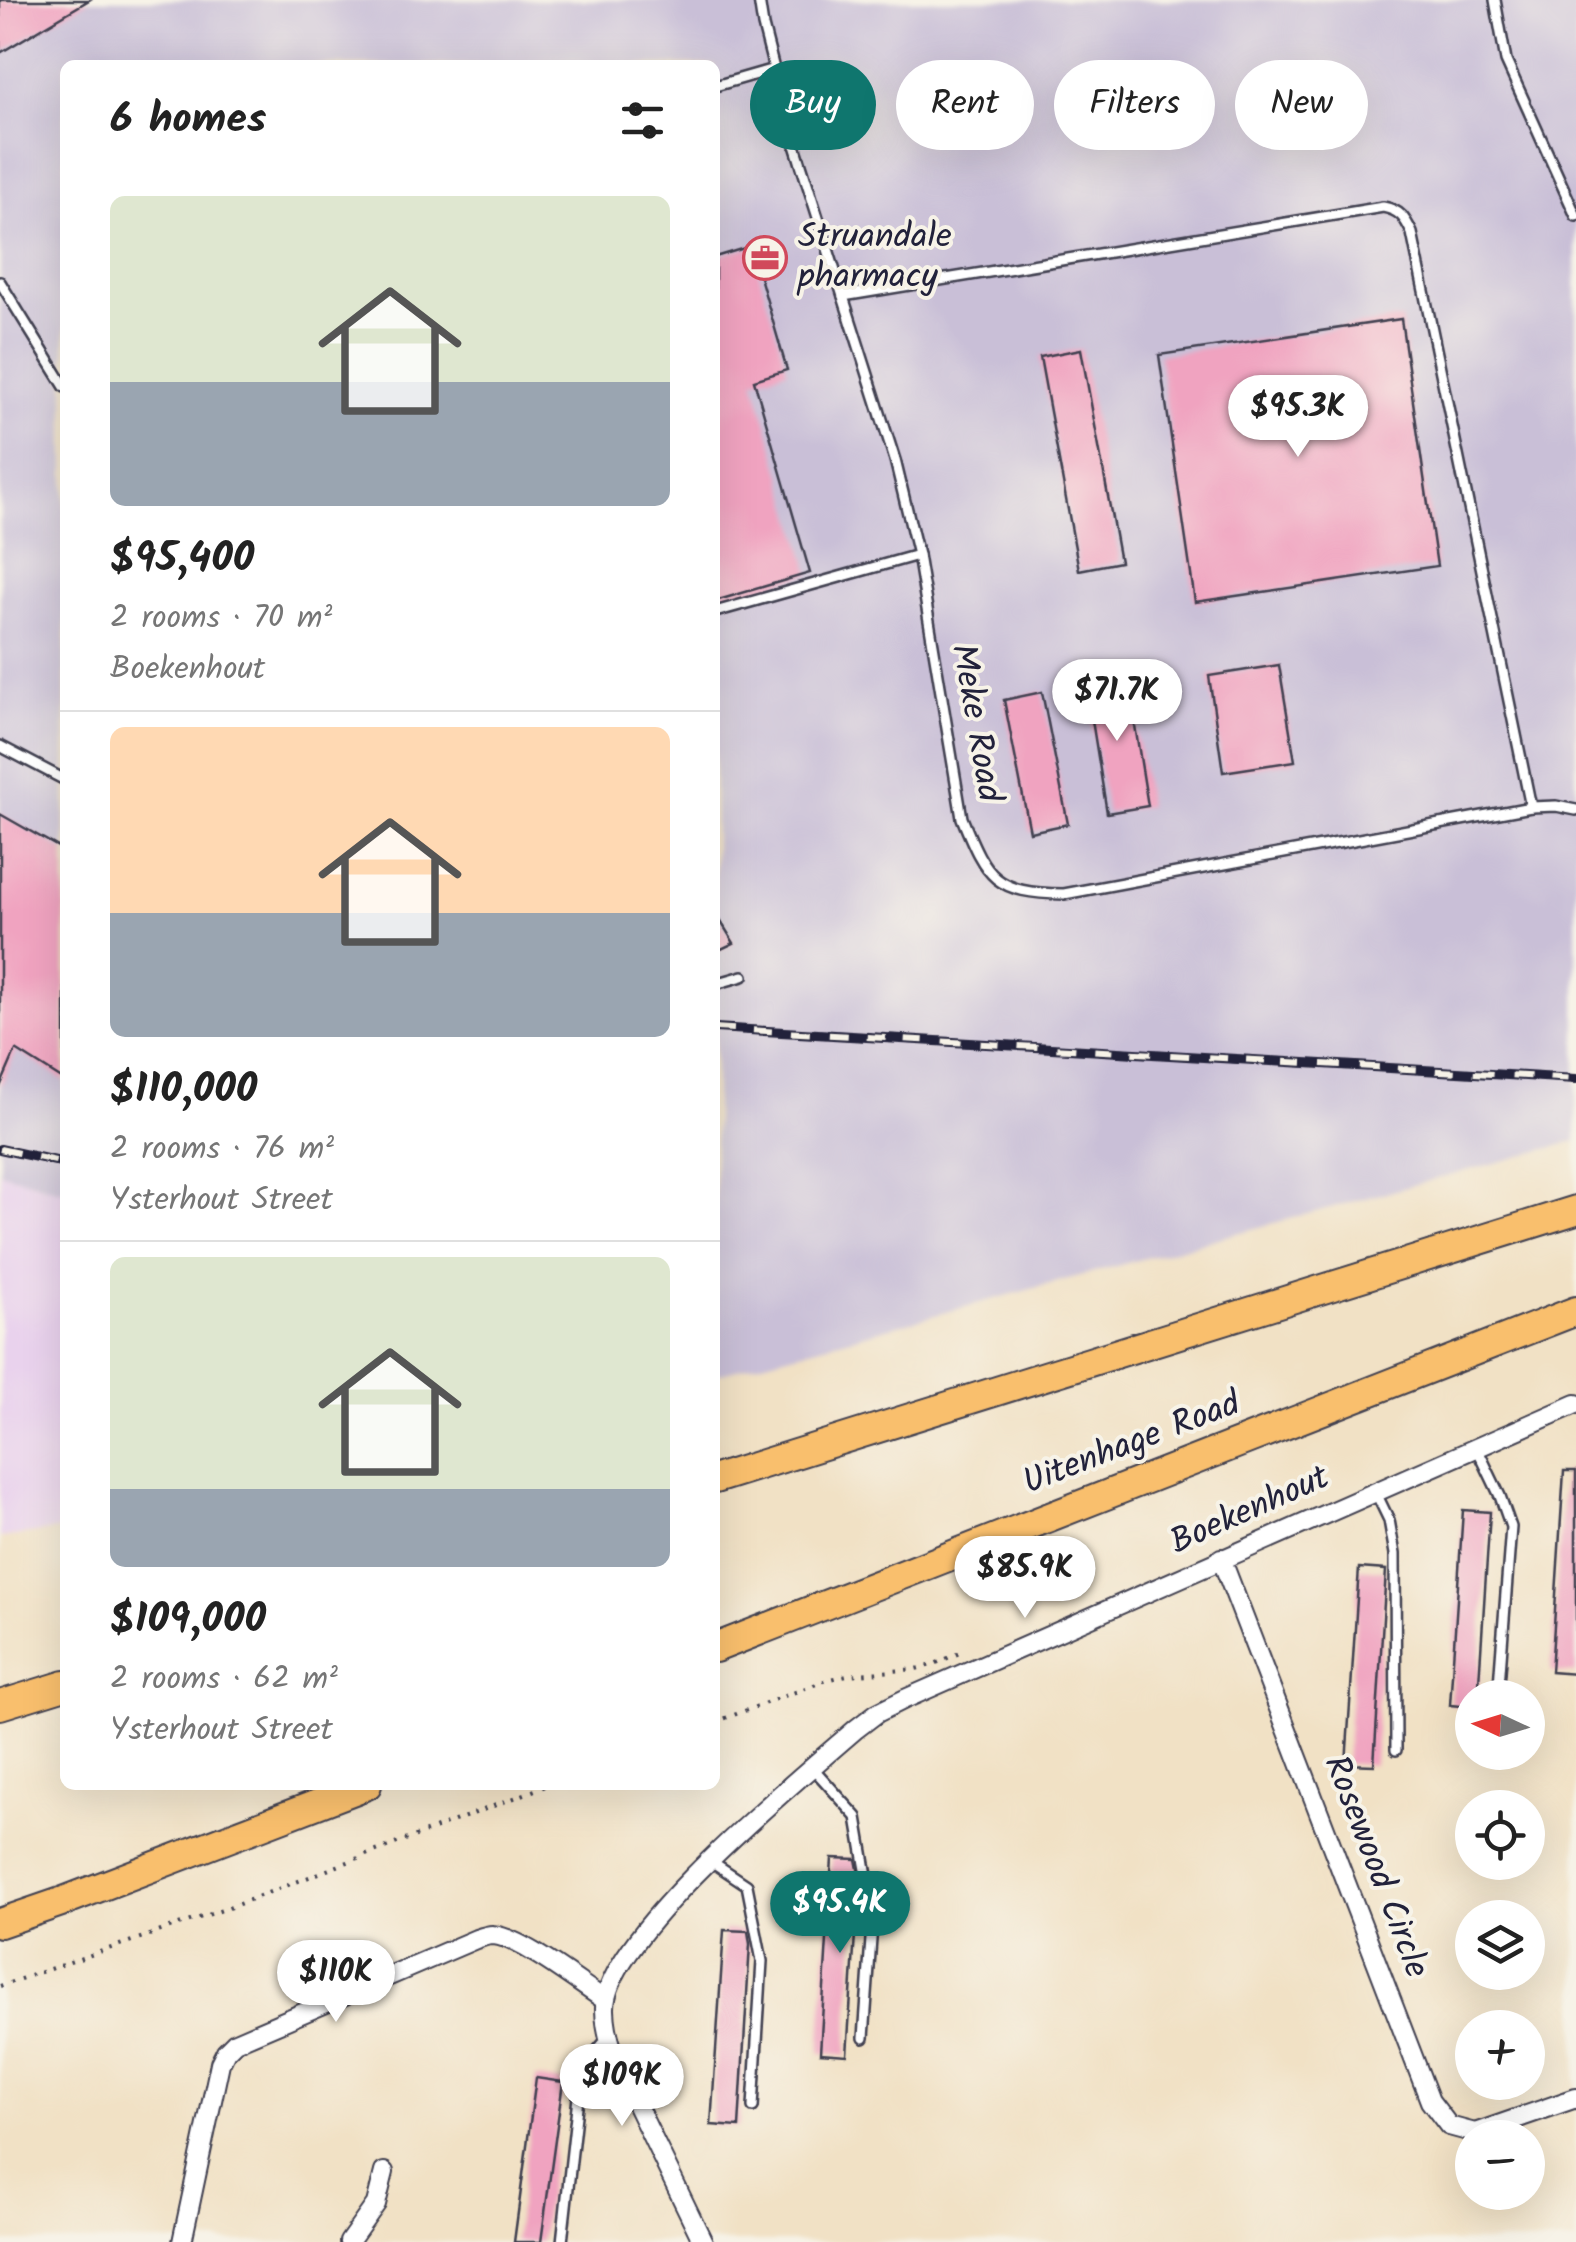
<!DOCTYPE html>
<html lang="en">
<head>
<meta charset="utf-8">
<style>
  :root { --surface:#fff; --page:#f2f2f2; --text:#222; --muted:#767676; --line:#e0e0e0; --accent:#0f766e }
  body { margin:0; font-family:Kalam,sans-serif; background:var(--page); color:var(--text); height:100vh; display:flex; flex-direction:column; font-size:38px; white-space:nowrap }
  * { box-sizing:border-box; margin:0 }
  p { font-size:32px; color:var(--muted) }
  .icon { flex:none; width:55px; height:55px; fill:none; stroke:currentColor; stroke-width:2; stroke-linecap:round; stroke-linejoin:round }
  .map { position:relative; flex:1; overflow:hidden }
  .details { position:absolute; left:60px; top:60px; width:660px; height:1730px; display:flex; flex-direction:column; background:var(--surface); border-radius:15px; box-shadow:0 10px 40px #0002 }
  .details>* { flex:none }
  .guide { position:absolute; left:750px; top:60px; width:675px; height:90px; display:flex; gap:20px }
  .needle { width:65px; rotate:274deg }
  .fabs { position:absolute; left:1455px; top:1680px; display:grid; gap:20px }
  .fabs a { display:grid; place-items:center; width:90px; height:90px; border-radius:50%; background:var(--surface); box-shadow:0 10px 40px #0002; font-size:50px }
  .price { position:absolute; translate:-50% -85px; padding:0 22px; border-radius:35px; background:#fff; color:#222; font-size:32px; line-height:65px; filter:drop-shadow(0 2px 5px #0008) }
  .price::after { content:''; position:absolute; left:50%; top:60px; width:30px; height:22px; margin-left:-15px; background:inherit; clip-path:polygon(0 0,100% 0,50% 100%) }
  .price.current { background:var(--accent); color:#fff }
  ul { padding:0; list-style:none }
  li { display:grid; align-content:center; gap:20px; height:530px; padding:0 50px }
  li+li { border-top:2px solid var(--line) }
  li span { display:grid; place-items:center; height:310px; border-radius:15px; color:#555 }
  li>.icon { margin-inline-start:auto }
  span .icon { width:180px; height:180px; fill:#fffc; stroke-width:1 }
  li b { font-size:42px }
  h2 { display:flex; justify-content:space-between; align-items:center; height:120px; padding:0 50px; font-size:42px }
  .pill { padding:0 35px; border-radius:45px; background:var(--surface); box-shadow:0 10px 40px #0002; font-size:35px; line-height:90px }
  .pill.current { background:var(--accent); color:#fff }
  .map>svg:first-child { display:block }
  .built { fill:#e9d2ed }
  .industrial { fill:#c9bfd7 }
  .building { fill:#f0a3c0 }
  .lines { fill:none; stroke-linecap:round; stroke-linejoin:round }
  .service-casing { stroke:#413f50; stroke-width:14 }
  .minor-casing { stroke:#413f50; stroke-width:22 }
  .primary-casing { stroke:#413f50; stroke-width:32 }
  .path { stroke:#413f50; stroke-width:4; stroke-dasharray:2.5 8; stroke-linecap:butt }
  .service { stroke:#fff; stroke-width:9 }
  .minor { stroke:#fff; stroke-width:18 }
  .primary { stroke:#f9bf6d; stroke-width:28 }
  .rail-casing { stroke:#22223b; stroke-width:10 }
  .rail { stroke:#f7f3e8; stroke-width:6; stroke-dasharray:19; stroke-linecap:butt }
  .labels { text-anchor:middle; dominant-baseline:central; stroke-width:8; stroke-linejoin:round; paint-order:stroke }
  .poi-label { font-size:35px; fill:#22223b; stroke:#f7f3e8; text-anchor:start }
  .street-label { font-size:35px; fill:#22223b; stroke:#f7f3e8 }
</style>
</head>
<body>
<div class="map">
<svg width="1576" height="2242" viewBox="0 0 1576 2242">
  <rect width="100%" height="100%" fill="#f7f3e8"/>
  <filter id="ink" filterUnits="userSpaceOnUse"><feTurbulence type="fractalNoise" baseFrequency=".01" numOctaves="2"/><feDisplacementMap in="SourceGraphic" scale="20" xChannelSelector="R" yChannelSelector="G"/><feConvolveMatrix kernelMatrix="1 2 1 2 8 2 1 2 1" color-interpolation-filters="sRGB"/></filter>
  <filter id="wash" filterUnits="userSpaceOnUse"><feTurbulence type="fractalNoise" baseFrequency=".0048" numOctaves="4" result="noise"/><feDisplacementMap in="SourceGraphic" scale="40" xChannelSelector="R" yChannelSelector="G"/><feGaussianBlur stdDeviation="2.25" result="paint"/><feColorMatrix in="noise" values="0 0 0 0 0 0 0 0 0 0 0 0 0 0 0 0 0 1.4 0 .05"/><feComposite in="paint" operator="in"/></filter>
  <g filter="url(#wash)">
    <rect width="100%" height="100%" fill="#f1e1c5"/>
    <path class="built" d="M0 1172 59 1190 65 1189V1529L0 1538Z"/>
    <path class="industrial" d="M0 0H1576V1141L715 1375V65H65V1189L59 1190 0 1172Z"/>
    <g id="blocks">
      <g class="building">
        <path d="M0 0H89L0 53Z"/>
        <path d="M751 246 787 370 754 380 810 573 715 601V257Z"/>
        <path d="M1401 319 1437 566 1195 602 1159 355Z"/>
        <path d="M1081 349 1120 562 1079 570 1040 357Z"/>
        <path d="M1279 665 1295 761 1223 772 1209 676Z"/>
        <path d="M1127 676 1148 806 1107 813 1086 683Z"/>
        <path d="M1042 692 1068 824 1030 832 1004 700Z"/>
        <path d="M0 814 65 851V1081L16 1050 0 1087Z"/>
        <path d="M715 912 734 943 715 952Z"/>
        <path d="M1564 1471H1576V1674L1551 1672Z"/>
        <path d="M1463 1510 1490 1512 1478 1698H1472V1707L1450 1705Z"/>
        <path d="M1359 1568 1386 1570 1374 1765 1346 1764Z"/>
        <path d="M832 1858 856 1859 859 1874 847 2055 820 2053Z"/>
        <path d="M724 1930 748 1931 750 1944 739 2127 711 2125Z"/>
        <path d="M536 2078 563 2082 541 2242H514Z"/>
      </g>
    </g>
  </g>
  <g filter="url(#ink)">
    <use href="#blocks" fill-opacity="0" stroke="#413f50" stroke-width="2.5"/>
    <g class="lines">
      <g class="service-casing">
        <g id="service">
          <path d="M759 0 763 26 787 120 895 460 918 555 962 818C987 879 995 893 1064 894L1531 807 1556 806 1576 810"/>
          <path d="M1495 0 1506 61 1576 216"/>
          <path d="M715 86 774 69"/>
          <path d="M0 282 65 387"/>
          <path d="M843 296 1383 207C1400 210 1405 218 1412 233L1531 807"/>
          <path d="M715 612 918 555"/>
          <path d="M0 746 65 780"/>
          <path d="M715 984 743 976"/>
          <path d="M1477 1448 1500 1496 1511 1527 1498 1698"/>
          <path d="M1375 1491 1389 1520 1395 1554 1396 1750"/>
          <path d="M812 1767 857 1817 873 1911 864 2038"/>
          <path d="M711 1861 747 1885 762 1961 753 2107"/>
          <path d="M562 2242 581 2070 607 2039"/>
        </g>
      </g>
      <g class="minor-casing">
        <g id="minor">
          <path d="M1221 1558 1430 2101 1449 2126 1475 2133 1576 2098"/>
          <path d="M182 2242 220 2063 226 2051 235 2042 476 1939C479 1938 488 1935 492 1935 519 1936 580 1984 605 2000"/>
          <path d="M349 2242 376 2204 384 2172"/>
          <path d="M703 2242C683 2201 663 2159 643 2118 627 2084 606 2048 605 2010 602 1939 801 1777 856 1729L877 1713 905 1699 1576 1404"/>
        </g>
      </g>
      <g class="primary-casing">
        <g id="primary">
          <path d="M715 1479 1576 1210"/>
          <path d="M715 1648 1576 1311"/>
          <path d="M0 1705 65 1685"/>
          <path d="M0 1923 61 1902 367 1785"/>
        </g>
      </g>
      <g class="path">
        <path d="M715 1722 827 1680 847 1675 916 1669 932 1665 964 1651"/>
        <path d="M0 1986 231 1907 548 1785"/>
      </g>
      <use href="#service" class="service"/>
      <use href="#minor" class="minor"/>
      <use href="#primary" class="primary"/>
      <g class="rail-casing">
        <g id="rail">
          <path d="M715 1028 1576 1079"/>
          <path d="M0 1149 65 1163"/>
        </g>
      </g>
      <use href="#rail" class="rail"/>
    </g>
  </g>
  <defs>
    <g id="office-ring" transform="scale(2.25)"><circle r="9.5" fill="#f7f3e8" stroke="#d1495b" stroke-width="1.5"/><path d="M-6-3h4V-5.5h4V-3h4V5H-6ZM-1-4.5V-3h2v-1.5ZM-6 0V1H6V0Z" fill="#d1495b"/></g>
  </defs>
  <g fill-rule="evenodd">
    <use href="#office-ring" x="765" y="258"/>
  </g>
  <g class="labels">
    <g class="poi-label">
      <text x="798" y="238">Struandale<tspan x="798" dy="40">pharmacy</tspan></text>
    </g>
    <g class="street-label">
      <text transform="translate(975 723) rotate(80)">Meke Road</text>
      <text transform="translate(1132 1444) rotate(-21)">Uitenhage Road</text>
      <text transform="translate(1250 1511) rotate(-24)">Boekenhout</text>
      <text transform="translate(1375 1867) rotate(69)">Rosewood Circle</text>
    </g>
  </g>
</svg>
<div class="fabs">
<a><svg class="needle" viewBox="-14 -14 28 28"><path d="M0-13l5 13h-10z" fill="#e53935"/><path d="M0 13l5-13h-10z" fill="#767676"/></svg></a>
<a><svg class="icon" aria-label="locate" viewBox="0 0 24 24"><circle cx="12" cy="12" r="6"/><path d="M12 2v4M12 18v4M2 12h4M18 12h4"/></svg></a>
<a><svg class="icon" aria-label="layers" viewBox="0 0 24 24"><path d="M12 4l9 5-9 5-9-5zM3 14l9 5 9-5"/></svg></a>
<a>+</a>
<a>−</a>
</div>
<b class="price" style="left:1298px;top:460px">$95.3K</b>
<b class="price" style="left:1117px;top:744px">$71.7K</b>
<b class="price" style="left:1025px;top:1621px">$85.9K</b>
<b class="price current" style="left:840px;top:1956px">$95.4K</b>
<b class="price" style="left:336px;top:2025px">$110K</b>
<b class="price" style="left:622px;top:2129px">$109K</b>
<div class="guide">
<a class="pill current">Buy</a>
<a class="pill">Rent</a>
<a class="pill">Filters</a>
<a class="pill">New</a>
</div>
<section class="details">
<h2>6 homes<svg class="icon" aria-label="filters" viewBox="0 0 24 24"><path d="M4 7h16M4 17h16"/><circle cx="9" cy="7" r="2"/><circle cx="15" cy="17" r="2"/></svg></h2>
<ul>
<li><span style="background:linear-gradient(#dfe7d0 60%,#9aa5b1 0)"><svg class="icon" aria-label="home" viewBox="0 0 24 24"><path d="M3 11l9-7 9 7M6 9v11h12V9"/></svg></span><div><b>$95,400</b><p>2 rooms · 70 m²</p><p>Boekenhout</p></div></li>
<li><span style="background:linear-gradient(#ffd9b3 60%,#9aa5b1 0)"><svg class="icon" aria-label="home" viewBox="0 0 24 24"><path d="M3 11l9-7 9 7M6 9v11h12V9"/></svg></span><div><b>$110,000</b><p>2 rooms · 76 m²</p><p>Ysterhout Street</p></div></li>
<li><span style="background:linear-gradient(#dfe7d0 75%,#9aa5b1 0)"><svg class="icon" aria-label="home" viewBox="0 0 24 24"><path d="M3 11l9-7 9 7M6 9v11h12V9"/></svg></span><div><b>$109,000</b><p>2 rooms · 62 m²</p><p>Ysterhout Street</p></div></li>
</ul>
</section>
</div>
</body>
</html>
